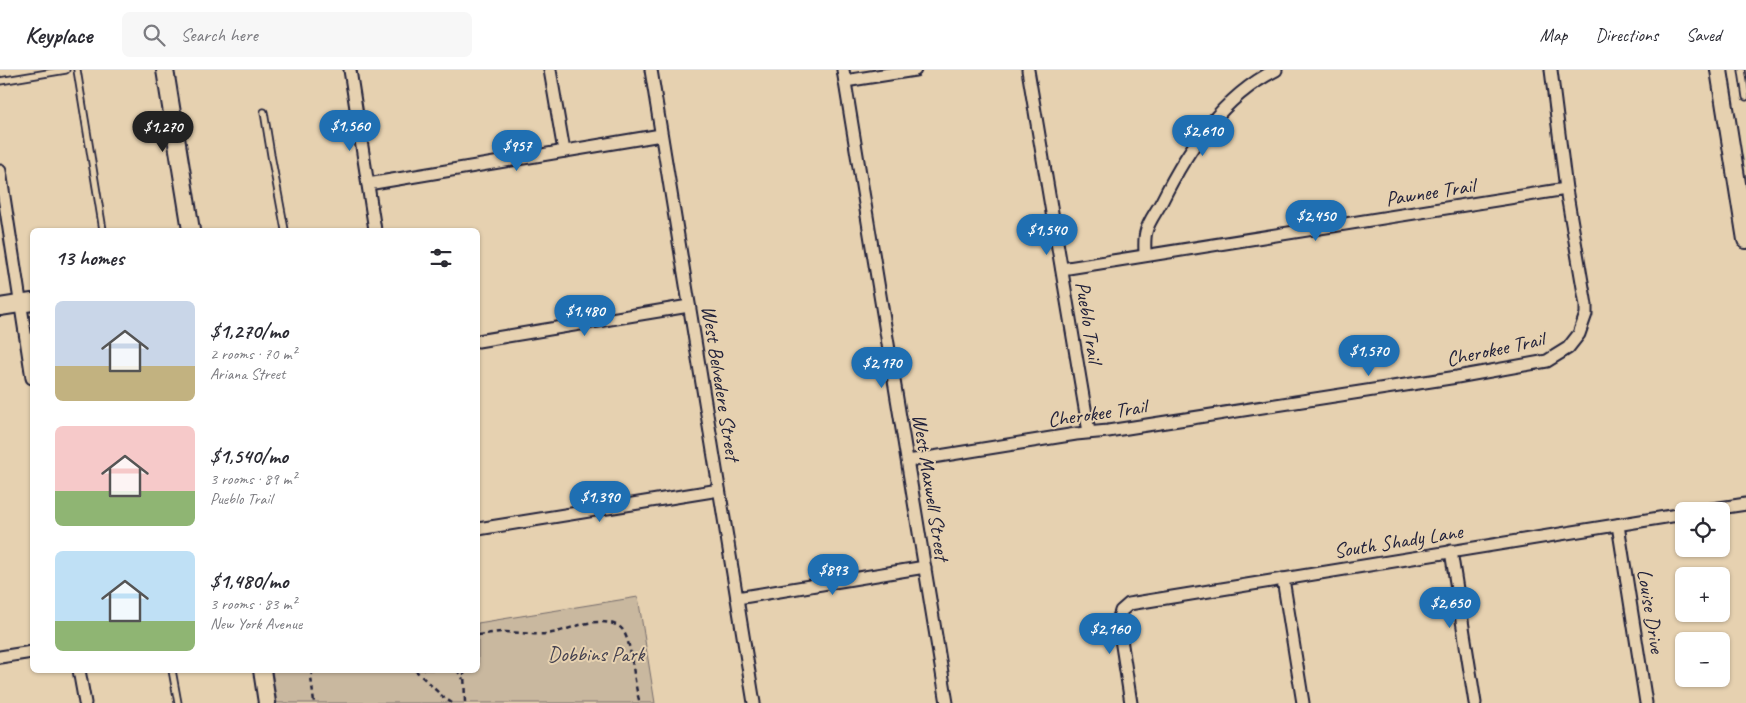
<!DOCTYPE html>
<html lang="en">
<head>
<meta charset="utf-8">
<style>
  :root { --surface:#fff; --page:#f7f7f7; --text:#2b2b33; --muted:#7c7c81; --line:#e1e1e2; --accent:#1f6fb2 }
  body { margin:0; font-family:Caveat,sans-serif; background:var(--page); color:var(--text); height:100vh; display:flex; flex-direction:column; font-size:19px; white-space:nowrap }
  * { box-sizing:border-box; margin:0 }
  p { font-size:16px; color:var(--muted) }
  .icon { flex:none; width:28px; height:28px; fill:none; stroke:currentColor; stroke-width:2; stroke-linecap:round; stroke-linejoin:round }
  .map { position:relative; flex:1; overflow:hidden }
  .details { position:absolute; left:30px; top:158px; width:450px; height:445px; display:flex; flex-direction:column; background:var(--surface); border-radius:8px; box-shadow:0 1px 4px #0004 }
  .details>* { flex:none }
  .controls { position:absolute; left:1675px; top:432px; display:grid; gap:10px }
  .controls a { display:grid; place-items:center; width:55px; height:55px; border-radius:8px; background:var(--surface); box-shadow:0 1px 4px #0004; font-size:25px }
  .price { position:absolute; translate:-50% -42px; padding:0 11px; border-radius:18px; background:var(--accent); color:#fff; font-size:16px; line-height:32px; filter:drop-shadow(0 1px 2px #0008) }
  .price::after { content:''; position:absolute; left:50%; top:30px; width:15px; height:11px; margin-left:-8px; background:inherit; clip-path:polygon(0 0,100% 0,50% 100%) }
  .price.current { background:#222; color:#fff }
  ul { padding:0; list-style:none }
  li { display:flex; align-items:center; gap:15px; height:125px; padding:0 25px }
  li span { display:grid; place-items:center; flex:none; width:140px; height:100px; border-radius:8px; color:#555 }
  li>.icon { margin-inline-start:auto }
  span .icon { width:60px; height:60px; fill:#fffc; stroke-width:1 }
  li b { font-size:21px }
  h2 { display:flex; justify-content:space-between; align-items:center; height:60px; padding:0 25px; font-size:21px }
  header { display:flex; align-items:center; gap:30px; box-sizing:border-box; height:70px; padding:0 25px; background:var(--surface); border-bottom:1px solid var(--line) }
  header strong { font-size:24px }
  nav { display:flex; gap:28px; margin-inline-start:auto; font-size:18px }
  .search { width:350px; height:45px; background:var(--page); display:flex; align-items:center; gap:12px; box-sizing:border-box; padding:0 18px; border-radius:8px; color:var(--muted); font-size:19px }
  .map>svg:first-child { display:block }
  .green { fill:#c9b89f; stroke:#766d6d }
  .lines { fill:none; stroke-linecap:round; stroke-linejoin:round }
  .lane-casing { stroke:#22223b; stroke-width:9 }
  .street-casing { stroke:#22223b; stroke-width:15 }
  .secondary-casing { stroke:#22223b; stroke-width:20 }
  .path { stroke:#22223b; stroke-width:2.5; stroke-dasharray:5 4; stroke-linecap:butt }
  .lane { stroke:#e6d1b0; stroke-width:5.5 }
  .street { stroke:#e6d1b0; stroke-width:11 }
  .secondary { stroke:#e6d1b0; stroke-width:16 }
  .labels { text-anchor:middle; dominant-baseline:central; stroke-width:4; stroke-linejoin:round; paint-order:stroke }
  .street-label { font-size:21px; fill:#22223b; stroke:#e6d1b0 }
  .park-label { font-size:21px; fill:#43404f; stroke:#e6d1b0 }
</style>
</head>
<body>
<header>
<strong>Keyplace</strong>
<div class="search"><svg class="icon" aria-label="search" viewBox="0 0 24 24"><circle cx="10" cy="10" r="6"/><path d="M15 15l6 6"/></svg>Search here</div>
<nav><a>Map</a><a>Directions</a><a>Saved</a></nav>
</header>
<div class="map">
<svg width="1746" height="633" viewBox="0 0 1746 633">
  <rect width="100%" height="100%" fill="#e6d1b0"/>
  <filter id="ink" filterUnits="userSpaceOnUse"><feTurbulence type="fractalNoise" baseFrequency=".02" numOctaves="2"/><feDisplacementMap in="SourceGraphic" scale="10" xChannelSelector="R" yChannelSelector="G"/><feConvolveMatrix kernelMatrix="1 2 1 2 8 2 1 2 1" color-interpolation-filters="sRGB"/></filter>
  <g filter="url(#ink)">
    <path class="green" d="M638 527 655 633H277L272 600H478V553Z"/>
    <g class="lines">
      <g class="lane-casing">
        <g id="lane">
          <path d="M77 0 103 160"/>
          <path d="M1742 0 1746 27"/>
          <path d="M0 11 66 0"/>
          <path d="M264 42 271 85 285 160"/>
          <path d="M172 600 178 633"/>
        </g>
      </g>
      <g class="street-casing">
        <g id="street">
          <path d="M350 0 375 160"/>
          <path d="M550 0 564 81"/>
          <path d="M651 0 754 633"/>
          <path d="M843 0 947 633"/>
          <path d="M1028 0 1089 362"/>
          <path d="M845 11 915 0"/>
          <path d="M0 101 32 308"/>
          <path d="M368 114 661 65"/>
          <path d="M1145 185C1145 178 1144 169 1146 162 1148 152 1157 141 1162 131 1188 79 1222 27 1276 0"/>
          <path d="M1062 199 1566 119"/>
          <path d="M478 271 689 236"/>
          <path d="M908 391 1076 364 1108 361 1457 307 1547 291 1568 278 1579 264 1586 244V235L1566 119 1551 0"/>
          <path d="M1700 441 1746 434"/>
          <path d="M1618 455 1646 633"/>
          <path d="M478 459 719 420"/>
          <path d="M1451 481 1475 633"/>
          <path d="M1283 509 1303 633"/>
          <path d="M737 528 925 497"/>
          <path d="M0 587 32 582"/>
          <path d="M79 600 85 633"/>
          <path d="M1131 633 1118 550 1121 541 1129 534 1684 444"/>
        </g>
      </g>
      <g class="secondary-casing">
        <g id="secondary">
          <path d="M165 0 191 160"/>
          <path d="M1719 0 1746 170"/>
          <path d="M0 237 32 232"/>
          <path d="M262 600 267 633"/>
        </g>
      </g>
      <g class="path">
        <path d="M478 565C486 564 495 562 504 562 518 562 532 565 546 564 565 562 582 551 601 552 608 552 618 554 622 559 633 573 633 613 640 633"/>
        <path d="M313 600 311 607 314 633"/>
        <path d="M415 600 443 627 452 633"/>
        <path d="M457 600 463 609"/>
        <path d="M464 600 465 633"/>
      </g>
      <use href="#lane" class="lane"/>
      <use href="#street" class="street"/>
      <use href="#secondary" class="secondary"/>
    </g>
  </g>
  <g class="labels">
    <g class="street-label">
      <text transform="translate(1430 122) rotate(-9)">Pawnee Trail</text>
      <text transform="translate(1089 252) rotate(81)">Pueblo Trail</text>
      <text transform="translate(1495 279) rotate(-12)">Cherokee Trail</text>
      <text transform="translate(721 313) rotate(81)">West Belvedere Street</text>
      <text transform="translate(1097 343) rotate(-8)">Cherokee Trail</text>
      <text transform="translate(931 417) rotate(81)">West Maxwell Street</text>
      <text transform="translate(1398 471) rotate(-9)">South Shady Lane</text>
      <text transform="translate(1651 541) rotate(81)">Louise Drive</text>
    </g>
    <g class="park-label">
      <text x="596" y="584">Dobbins Park</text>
    </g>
  </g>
</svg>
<div class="controls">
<a><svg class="icon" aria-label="locate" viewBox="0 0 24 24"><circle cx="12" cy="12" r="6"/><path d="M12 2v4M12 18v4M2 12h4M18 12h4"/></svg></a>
<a>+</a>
<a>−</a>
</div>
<b class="price" style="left:350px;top:82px">$1,560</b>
<b class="price current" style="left:163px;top:83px">$1,270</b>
<b class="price" style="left:1203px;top:87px">$2,610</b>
<b class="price" style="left:517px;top:102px">$957</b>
<b class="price" style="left:1316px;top:172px">$2,450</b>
<b class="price" style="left:1047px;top:186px">$1,540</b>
<b class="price" style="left:585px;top:267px">$1,480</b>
<b class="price" style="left:1369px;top:307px">$1,570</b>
<b class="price" style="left:882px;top:319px">$2,170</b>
<b class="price" style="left:600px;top:453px">$1,390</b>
<b class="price" style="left:833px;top:526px">$893</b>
<b class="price" style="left:1450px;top:559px">$2,650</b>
<b class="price" style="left:1110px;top:585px">$2,160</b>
<section class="details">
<h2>13 homes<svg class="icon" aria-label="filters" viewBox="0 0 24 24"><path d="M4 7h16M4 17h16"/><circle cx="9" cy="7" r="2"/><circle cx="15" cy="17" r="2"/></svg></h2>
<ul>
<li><span style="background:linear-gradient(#c9d6e8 65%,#c2b280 0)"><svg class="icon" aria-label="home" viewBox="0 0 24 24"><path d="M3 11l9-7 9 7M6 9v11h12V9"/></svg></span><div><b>$1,270/mo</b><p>2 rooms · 70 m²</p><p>Ariana Street</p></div></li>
<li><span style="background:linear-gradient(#f6c9c9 65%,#8fb573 0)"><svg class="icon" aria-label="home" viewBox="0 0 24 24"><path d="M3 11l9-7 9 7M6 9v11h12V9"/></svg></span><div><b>$1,540/mo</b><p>3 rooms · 89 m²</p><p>Pueblo Trail</p></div></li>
<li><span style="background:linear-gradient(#bfe0f5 70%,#8fb573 0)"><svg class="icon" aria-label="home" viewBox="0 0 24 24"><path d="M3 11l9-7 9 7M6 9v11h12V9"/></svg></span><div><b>$1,480/mo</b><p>3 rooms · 83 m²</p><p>New York Avenue</p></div></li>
</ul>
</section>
</div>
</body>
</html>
